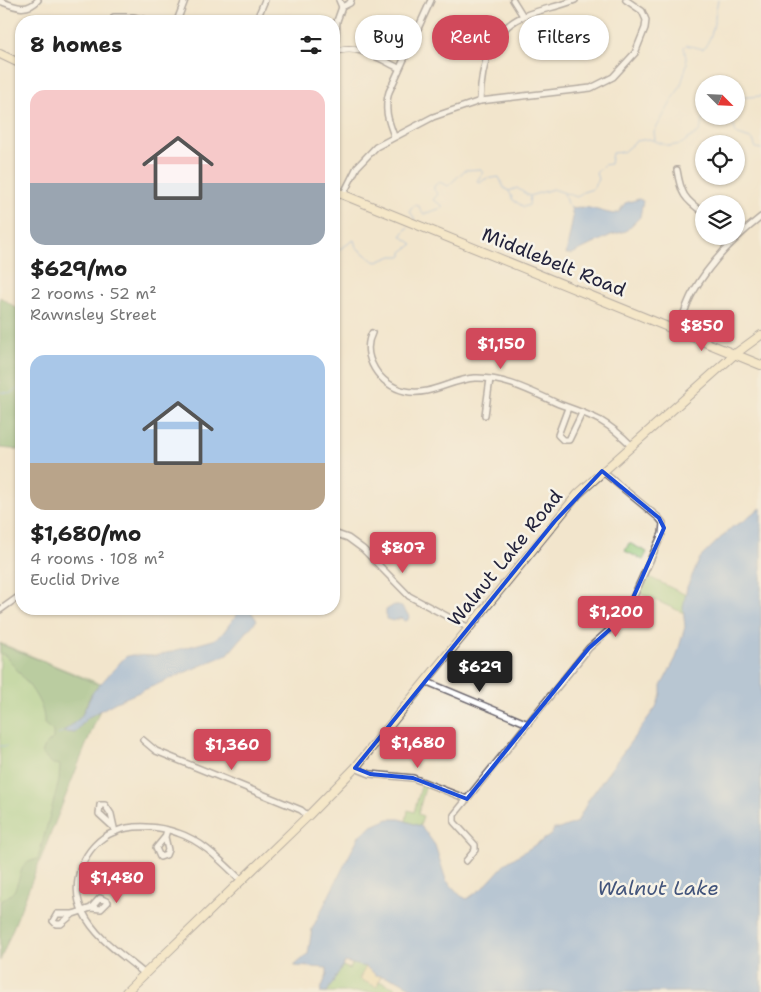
<!DOCTYPE html>
<html lang="en">
<head>
<meta charset="utf-8">
<style>
  :root { --surface:#fff; --page:#f2f2f2; --text:#222; --muted:#767676; --accent:#d1495b }
  body { margin:0; font-family:"Shantell Sans",sans-serif; background:var(--page); color:var(--text); height:100vh; display:flex; flex-direction:column; font-size:19px; white-space:nowrap }
  * { box-sizing:border-box; margin:0 }
  p { font-size:16px; color:var(--muted) }
  .icon { flex:none; width:28px; height:28px; fill:none; stroke:currentColor; stroke-width:2; stroke-linecap:round; stroke-linejoin:round }
  .map { position:relative; flex:1; overflow:hidden }
  .details { position:absolute; left:15px; top:15px; width:325px; height:600px; display:flex; flex-direction:column; background:var(--surface); border-radius:20px; box-shadow:0 1px 4px #0004 }
  .details>* { flex:none }
  .top-card { position:absolute; left:355px; top:15px; width:330px; height:45px; display:flex; gap:10px }
  .needle { width:32px; rotate:114deg }
  .controls { position:absolute; left:695px; top:75px; display:grid; gap:10px }
  .controls a { display:grid; place-items:center; width:50px; height:50px; border-radius:50%; background:var(--surface); box-shadow:0 1px 4px #0004; font-size:25px }
  .price { position:absolute; translate:-50% -42px; padding:0 11px; border-radius:5px; background:var(--accent); color:#fff; font-size:16px; line-height:32px; filter:drop-shadow(0 1px 2px #0008) }
  .price::after { content:''; position:absolute; left:50%; top:30px; width:15px; height:11px; margin-left:-8px; background:inherit; clip-path:polygon(0 0,100% 0,50% 100%) }
  .price.current { background:#222; color:#fff }
  ul { padding:0; list-style:none }
  li { display:grid; align-content:center; gap:10px; height:265px; padding:0 15px }
  li span { display:grid; place-items:center; height:155px; border-radius:15px; color:#555 }
  li>.icon { margin-inline-start:auto }
  span .icon { width:90px; height:90px; fill:#fffc; stroke-width:1 }
  li b { font-size:21px }
  h2 { display:flex; justify-content:space-between; align-items:center; height:60px; padding:0 15px; font-size:21px }
  .chip { padding:0 18px; border-radius:22px; background:var(--surface); box-shadow:0 1px 4px #0004; font-size:18px; line-height:45px }
  .chip.current { background:var(--accent); color:#fff }
  .map>svg:first-child { display:block }
  .green { fill:#94ca7d; stroke:#5b765c }
  .forest { fill:#77ae6c; stroke:#4c6854 }
  .sand { fill:#eeda9e; stroke:#887e6c }
  .water { fill:#72a0da; stroke:#4a618a }
  .lines { fill:none; stroke-linecap:round; stroke-linejoin:round }
  .stream { stroke:#72a0da; stroke-width:1 }
  .street-casing { stroke:#6b666e; stroke-width:8 }
  .secondary-casing { stroke:#6b666e; stroke-width:10 }
  .street { stroke:#fff; stroke-width:5 }
  .secondary { stroke:#f8e8c3; stroke-width:8 }
  .marked { fill:none; stroke:#1d4ed8; stroke-width:4; stroke-linejoin:round }
  .labels { text-anchor:middle; dominant-baseline:central; stroke-width:5; stroke-linejoin:round; paint-order:stroke }
  .street-label { font-size:19px; fill:#22223b; stroke:#f7f3e8 }
  .water-label { font-size:20px; font-style:italic; fill:#42547b; stroke:#f7f3e8 }
</style>
</head>
<body>
<div class="map">
<svg width="761" height="992" viewBox="0 0 761 992">
  <rect width="100%" height="100%" fill="#f7f3e8"/>
  <filter id="ink" filterUnits="userSpaceOnUse"><feTurbulence type="fractalNoise" baseFrequency=".02" numOctaves="2"/><feDisplacementMap in="SourceGraphic" scale="10" xChannelSelector="R" yChannelSelector="G"/><feConvolveMatrix kernelMatrix="1 2 1 2 8 2 1 2 1" color-interpolation-filters="sRGB"/></filter>
  <filter id="wash" filterUnits="userSpaceOnUse"><feTurbulence type="fractalNoise" baseFrequency=".0096" numOctaves="4" result="noise"/><feDisplacementMap in="SourceGraphic" scale="20" xChannelSelector="R" yChannelSelector="G"/><feGaussianBlur stdDeviation="1.12" result="paint"/><feColorMatrix in="noise" values="0 0 0 0 0 0 0 0 0 0 0 0 0 0 0 0 0 1.4 0 .05"/><feComposite in="paint" operator="in"/></filter>
  <g filter="url(#wash)">
    <rect width="100%" height="100%" fill="#f2e5cc"/>
    <g class="green">
      <path d="M629 543 647 552 643 560 625 551Z"/>
      <path d="M647 576 686 595 684 613 639 593Z"/>
      <path d="M0 643 108 687 0 961Z"/>
      <path d="M422 783 426 784 418 814 423 816 420 826 406 821 408 810 414 812Z"/>
      <path d="M358 950 373 957 366 976 396 988 394 992H323L330 961 350 969Z"/>
    </g>
    <g class="forest">
      <path d="M0 297 21 311V450L0 448Z"/>
      <path d="M0 644 99 685 90 696 81 717 63 732H76L87 718 100 710 0 961V902C5 898 13 894 15 889 23 872 18 863 38 859L59 781 60 765 53 764 42 754 45 746 53 738V731L44 724C46 700 20 675 6 656L0 653Z"/>
    </g>
    <path class="sand" d="M366 967 381 975 377 987 359 979Z"/>
    <g class="water">
      <path d="M639 199 643 201 640 217 626 231 611 235 572 254H566L573 217 571 208C590 205 596 211 614 214L619 212 625 203Z"/>
      <path d="M761 508V992H419L396 979 376 975 366 967 345 962 327 992H320L327 974V968L294 966 308 954 312 929 359 836 372 826 388 819H400L422 827 435 845 446 880 461 896 467 899 484 887 506 863 551 835 554 829H559L577 822 589 799 656 707 661 694V686L676 658 685 627 683 608 687 587 700 558 732 527 744 521 750 515Z"/>
      <path d="M394 605 402 607 409 616 408 620 404 621 401 618 393 621 386 619V610Z"/>
      <path d="M241 609H249L257 620 228 654 116 702 87 718 75 733 63 732 81 717 93 692 125 657 131 655 155 656 213 640 222 634Z"/>
    </g>
    <g class="lines">
      <g class="stream">
        <path d="M736 98 761 96"/>
        <path d="M735 116 733 122 736 134 753 140 756 148 761 149"/>
        <path d="M655 140 654 132 681 85 687 64 684 47 686 45 703 49C715 36 714 16 718 0"/>
        <path d="M509 191 513 200 524 207 529 205 530 196"/>
        <path d="M564 194 567 204 571 208"/>
        <path d="M415 220 410 211 413 206 418 205 423 214 442 208V205L433 200 438 194 434 190V186L439 182 448 186 465 170 481 169 483 172 477 181 480 183 485 179 499 177 504 188 509 191 517 188 529 196 553 189 577 197 583 192 593 189 598 179 596 173 604 165 610 164 612 153 623 152 636 141 649 139 669 146 681 144 700 131 704 115"/>
        <path d="M334 246 340 249 354 240 356 247 372 260 377 262 392 256H402V252L413 244 401 236 408 227"/>
        <path d="M0 392 10 393 21 387"/>
        <path d="M58 735 63 732"/>
        <path d="M0 746H7"/>
      </g>
    </g>
  </g>
  <g filter="url(#ink)">
    <g class="lines">
      <g class="street-casing">
        <g id="street">
          <path d="M339 0 342 7"/>
          <path d="M513 0 523 16"/>
          <path d="M0 1C13 6 27 13 38 0"/>
          <path d="M342 7 350 3 351 0"/>
          <path d="M114 17H133L150 21"/>
          <path d="M177 21 185 0"/>
          <path d="M256 21 265 0"/>
          <path d="M335 52 337 21 342 7"/>
          <path d="M334 53C354 41 380 59 399 68"/>
          <path d="M480 101C481 67 489 31 524 16 540 9 559 7 575 0"/>
          <path d="M394 136C388 120 384 109 389 92L431 0"/>
          <path d="M677 170C681 194 684 199 704 213"/>
          <path d="M343 195 357 167 376 147 433 117 480 101 591 88 613 77 635 53 645 28 646 20 642 11 626 0"/>
          <path d="M677 330C683 318 686 305 692 294 709 264 734 238 761 217"/>
          <path d="M372 333C360 356 380 386 405 391 429 397 452 379 475 378 505 377 532 392 559 404 573 409 588 414 601 421 613 428 622 436 631 445"/>
          <path d="M568 408 558 435 563 440H569L582 413"/>
          <path d="M485 415 490 379"/>
          <path d="M334 533 348 538 363 549 409 596 469 628"/>
          <path d="M0 610 21 595"/>
          <path d="M425 681 528 724"/>
          <path d="M143 740 156 751 301 810 308 816"/>
          <path d="M355 768 370 774 413 778 467 799"/>
          <path d="M112 826 99 814 100 805H105L111 814 115 832"/>
          <path d="M165 837 168 850 166 855 160 857 156 848 165 837 167 830"/>
          <path d="M466 861 475 850V845L454 822V815L589 648 625 616 662 534 663 523 659 518 602 471"/>
          <path d="M73 914 61 924H56L53 921 57 914H73L91 908 101 909 108 902 100 898 91 908"/>
          <path d="M145 974C123 955 96 939 83 912 68 884 84 844 114 832 133 824 159 826 178 833 203 841 223 863 242 881"/>
        </g>
      </g>
      <g class="secondary-casing">
        <g id="secondary">
          <path d="M0 54 21 64"/>
          <path d="M334 191 761 365"/>
          <path d="M126 992 308 816 355 768 578 494 735 354 761 335"/>
        </g>
      </g>
      <use href="#street" class="street"/>
      <use href="#secondary" class="secondary"/>
    </g>
  </g>
  <path d="M0 0H761V992H0ZM602 471 659 518 664 528 625 616 589 648 467 799 413 778 370 774 355 768 555 521Z" fill="#f2e5cc" fill-opacity=".55" fill-rule="evenodd"/>
  <path class="marked" d="M602 471 659 518 664 528 625 616 589 648 467 799 413 778 370 774 355 768 555 521Z"/>
  <g class="labels">
    <g class="street-label">
      <text transform="translate(554 262) rotate(22)">Middlebelt Road</text>
      <text transform="translate(505 558) rotate(-51)">Walnut Lake Road</text>
    </g>
    <g class="water-label">
      <text x="658" y="888">Walnut Lake</text>
    </g>
  </g>
</svg>
<div class="controls">
<a><svg class="needle" viewBox="-14 -14 28 28"><path d="M0-13l5 13h-10z" fill="#e53935"/><path d="M0 13l5-13h-10z" fill="#767676"/></svg></a>
<a><svg class="icon" aria-label="locate" viewBox="0 0 24 24"><circle cx="12" cy="12" r="6"/><path d="M12 2v4M12 18v4M2 12h4M18 12h4"/></svg></a>
<a><svg class="icon" aria-label="layers" viewBox="0 0 24 24"><path d="M12 4l9 5-9 5-9-5zM3 14l9 5 9-5"/></svg></a>
</div>
<b class="price" style="left:702px;top:352px">$850</b>
<b class="price" style="left:501px;top:370px">$1,150</b>
<b class="price" style="left:403px;top:574px">$807</b>
<b class="price" style="left:616px;top:638px">$1,200</b>
<b class="price current" style="left:480px;top:693px">$629</b>
<b class="price" style="left:418px;top:769px">$1,680</b>
<b class="price" style="left:232px;top:771px">$1,360</b>
<b class="price" style="left:117px;top:904px">$1,480</b>
<div class="top-card">
<a class="chip">Buy</a>
<a class="chip current">Rent</a>
<a class="chip">Filters</a>
</div>
<section class="details">
<h2>8 homes<svg class="icon" aria-label="filters" viewBox="0 0 24 24"><path d="M4 7h16M4 17h16"/><circle cx="9" cy="7" r="2"/><circle cx="15" cy="17" r="2"/></svg></h2>
<ul>
<li><span style="background:linear-gradient(#f6c9c9 60%,#9aa5b1 0)"><svg class="icon" aria-label="home" viewBox="0 0 24 24"><path d="M3 11l9-7 9 7M6 9v11h12V9"/></svg></span><div><b>$629/mo</b><p>2 rooms · 52 m²</p><p>Rawnsley Street</p></div></li>
<li><span style="background:linear-gradient(#a9c7e8 70%,#b9a48a 0)"><svg class="icon" aria-label="home" viewBox="0 0 24 24"><path d="M3 11l9-7 9 7M6 9v11h12V9"/></svg></span><div><b>$1,680/mo</b><p>4 rooms · 108 m²</p><p>Euclid Drive</p></div></li>
</ul>
</section>
</div>
</body>
</html>
